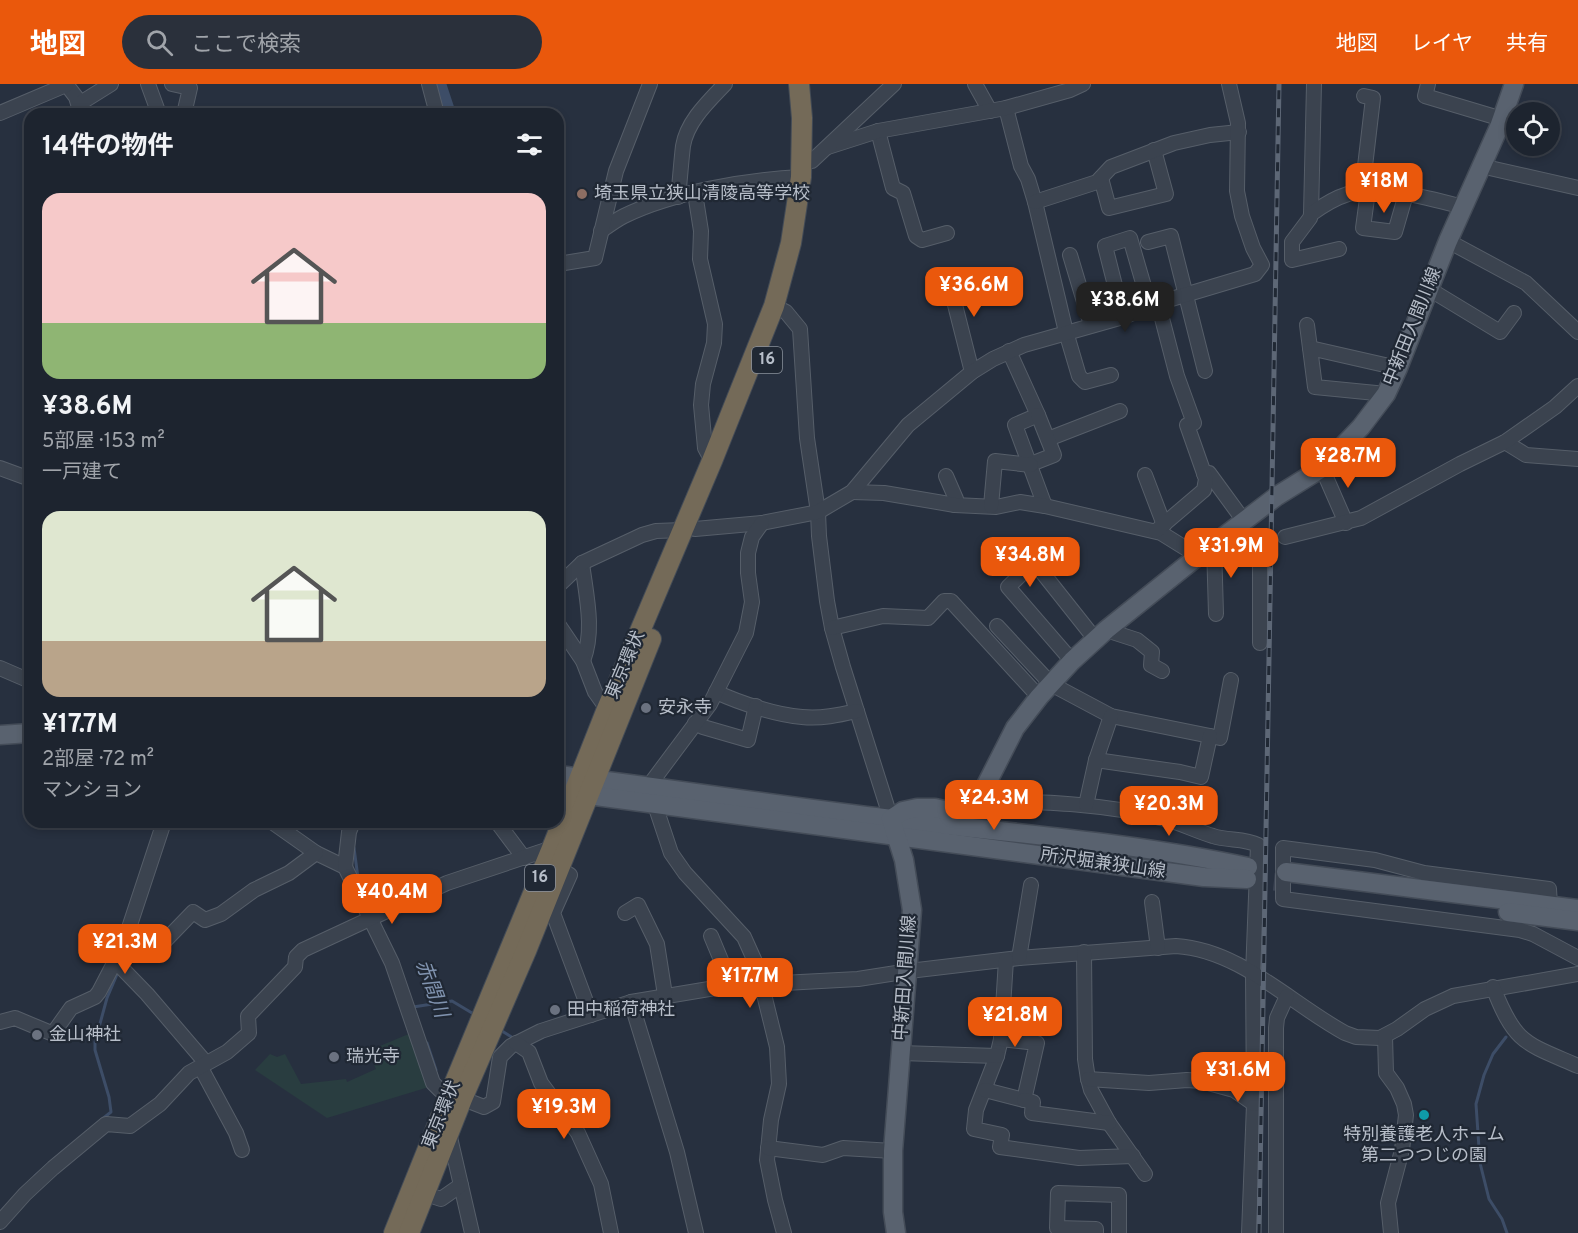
<!DOCTYPE html>
<html lang="ja">
<head>
<meta charset="utf-8">
<style>
  :root { --surface:#1d242f; --page:#2a303b; --text:#f1f3f6; --muted:#a0a4aa; --line:#3b414b; --accent:#ea580c }
  body { margin:0; font-family:Overpass,"Noto Sans JP",sans-serif; background:var(--page); color:var(--text); height:100vh; display:flex; flex-direction:column; font-size:22px; white-space:nowrap }
  * { box-sizing:border-box; margin:0 }
  p { font-size:20px; color:var(--muted) }
  .icon { flex:none; width:33px; height:33px; fill:none; stroke:currentColor; stroke-width:2; stroke-linecap:round; stroke-linejoin:round }
  .map { position:relative; flex:1; overflow:hidden }
  .sheet { position:absolute; left:24px; top:24px; width:540px; height:720px; display:flex; flex-direction:column; background:var(--surface); border-radius:18px; box-shadow:0 3px 9px #0003,0 0 0 2px var(--line) }
  .sheet>* { flex:none }
  .fabs { position:absolute; left:1506px; top:18px; display:grid; gap:12px }
  .fabs a { display:grid; place-items:center; width:54px; height:54px; border-radius:50%; background:var(--surface); box-shadow:0 3px 9px #0003,0 0 0 2px var(--line); font-size:30px }
  .price { position:absolute; translate:-50% -51px; padding:0 14px; border-radius:12px; background:var(--accent); color:#fff; font-size:20px; line-height:39px; filter:drop-shadow(0 2px 3px #0008) }
  .price::after { content:''; position:absolute; left:50%; top:36px; width:18px; height:14px; margin-left:-9px; background:inherit; clip-path:polygon(0 0,100% 0,50% 100%) }
  .price.selected { background:#222; color:#fff }
  ul { padding:0; list-style:none }
  li { display:grid; align-content:center; gap:12px; height:318px; padding:0 18px }
  li span { display:grid; place-items:center; height:186px; border-radius:18px; color:#555 }
  li>.icon { margin-inline-start:auto }
  span .icon { width:108px; height:108px; fill:#fffc; stroke-width:1 }
  li b { font-size:26px }
  h2 { display:flex; justify-content:space-between; align-items:center; height:72px; padding:0 18px; font-size:26px }
  header { display:flex; align-items:center; gap:36px; box-sizing:border-box; height:84px; padding:0 30px; background:var(--accent); color:#fff }
  header strong { font-size:28px }
  nav { display:flex; gap:33px; margin-inline-start:auto; font-size:21px }
  .search { width:420px; height:54px; background:var(--page); display:flex; align-items:center; gap:15px; box-sizing:border-box; padding:0 21px; border-radius:33px; color:var(--muted); font-size:22px }
  .map>svg:first-child { display:block }
  .green { fill:#293d40 }
  .lines { fill:none; stroke-linecap:round; stroke-linejoin:round }
  .stream { stroke:#3d4d67; stroke-width:3 }
  .river { stroke:#3d4d67; stroke-width:18 }
  .major-tunnel { stroke:#3d4554; stroke-width:18; stroke-dasharray:18 9; stroke-linecap:butt }
  .minor-casing { stroke:#565e69; stroke-width:16 }
  .major-casing { stroke:#444c58; stroke-width:21 }
  .highway-casing { stroke:#434b56; stroke-width:22 }
  .minor { stroke:#3b434f; stroke-width:14 }
  .major { stroke:#59626f; stroke-width:18 }
  .highway { stroke:#746a58; stroke-width:20 }
  .rail-casing { stroke:#5d6776; stroke-width:5 }
  .rail { stroke:#202834; stroke-width:3; stroke-dasharray:9; stroke-linecap:butt }
  .education-dot { fill:#8d6e63; stroke:#202834; stroke-width:2 }
  .worship-dot { fill:#6b7280; stroke:#202834; stroke-width:2 }
  .culture-dot { fill:#0f9aa8; stroke:#202834; stroke-width:2 }
  .labels { text-anchor:middle; dominant-baseline:central; stroke-width:4.5; stroke-linejoin:round; paint-order:stroke }
  .shield { fill:#202834; stroke:#8a919c; stroke-width:1.5 }
  .shield-label { font-size:16px; font-weight:bold; fill:#b7bec9 }
  .poi-label { font-size:18px; fill:#b7bec9; stroke:#202834; text-anchor:start }
  .street-label { font-size:18px; fill:#b7bec9; stroke:#202834 }
  .water-label { font-size:20px; font-style:italic; fill:#8093af; stroke:#202834 }
</style>
</head>
<body>
<header>
<strong>地図</strong>
<div class="search"><svg class="icon" aria-label="search" viewBox="0 0 24 24"><circle cx="10" cy="10" r="6"/><path d="M15 15l6 6"/></svg>ここで検索</div>
<nav><a>地図</a><a>レイヤ</a><a>共有</a></nav>
</header>
<div class="map">
<svg width="1578" height="1149" viewBox="0 0 1578 1149">
  <rect width="100%" height="100%" fill="#27303f"/>
  <path class="green" d="M411 949 429 1003 327 1034 255 986 270 970 277 973 285 970 301 1000 346 995 347 998 376 985 368 967Z"/>
  <g class="lines">
    <g class="stream">
      <path d="M354 764 358 794 371 820"/>
      <path d="M413 923 452 917 472 929"/>
      <path d="M502 947 513 954"/>
      <path d="M1506 953 1493 970 1484 991 1476 1020 1480 1079 1489 1115 1502 1135 1507 1149"/>
      <path d="M427 959 436 986"/>
      <path d="M101 1036 111 1028 109 1013 95 966V958L107 914 118 888"/>
      <path d="M35 1092 66 1065"/>
    </g>
    <path class="river" d="M437 0 447 30"/>
    <path class="major-tunnel" d="M1247 795 1288 799"/>
    <g class="minor-casing">
      <g id="minor">
        <path d="M66 0 76 13 81 30"/>
        <path d="M148 0 159 30"/>
        <path d="M172 0 190 4 184 30"/>
        <path d="M429 0 437 30"/>
        <path d="M975 0 990 27"/>
        <path d="M1428 0 1425 12 1502 35"/>
        <path d="M79 20 111 0"/>
        <path d="M1006 24 1021 82 1028 95 1035 118 1066 248 1079 292 1085 298 1111 291"/>
        <path d="M0 29 66 1"/>
        <path d="M878 47 893 104 903 109 916 152 922 156 947 149"/>
        <path d="M828 63 878 47 1006 24 1070 6 1083 0"/>
        <path d="M812 77 894 0"/>
        <path d="M1481 82 1578 104"/>
        <path d="M1101 94 1109 124 1166 110 1154 66"/>
        <path d="M1368 107 1363 144 1395 148 1406 110"/>
        <path d="M1362 108 1373 14 1364 12"/>
        <path d="M695 109 701 147 700 175 715 240 714 259 703 300 701 321 705 364 712 377"/>
        <path d="M678 113C680 96 681 79 683 62 687 37 709 17 725 0"/>
        <path d="M1035 118 1097 98 1111 83 1174 59 1210 51 1239 48"/>
        <path d="M1311 130 1314 0"/>
        <path d="M601 147C608 142 616 136 624 132 673 108 746 96 801 93"/>
        <path d="M1448 157 1526 199 1578 248"/>
        <path d="M1148 158 1171 152 1205 287"/>
        <path d="M1339 165 1292 176V158L1310 134 1311 130C1322 122 1335 114 1348 110 1383 101 1429 114 1463 123"/>
        <path d="M1070 171 1091 241"/>
        <path d="M558 180 595 174 616 87 650 0"/>
        <path d="M941 199 942 203 951 205 972 288"/>
        <path d="M1429 205 1500 248 1514 229"/>
        <path d="M774 222 786 228 800 245 807 354 818 428 819 452 827 517 832 544 843 583 891 735"/>
        <path d="M1123 233 1105 162 1130 154 1150 223"/>
        <path d="M1307 241 1310 264"/>
        <path d="M1009 267 1038 331 1015 341 1045 422"/>
        <path d="M1386 310 1315 303 1310 264 1398 284"/>
        <path d="M1048 355 1120 327"/>
        <path d="M1505 358 1526 371 1578 375"/>
        <path d="M1031 380 1054 371 1038 331"/>
        <path d="M0 384 30 395"/>
        <path d="M1322 384 1346 439"/>
        <path d="M1204 390 1209 389 1244 437"/>
        <path d="M1145 391 1164 441"/>
        <path d="M946 392 956 415 955 421"/>
        <path d="M852 408 884 409 955 421 996 423 1020 418 1045 422 1161 449 1198 472"/>
        <path d="M991 422 995 377 1031 381"/>
        <path d="M695 445 762 439 818 428 852 408 908 341 972 288 993 275 1024 261 1123 233 1158 219 1255 190 1262 181 1253 164 1242 132 1237 107 1238 39 1229 0"/>
        <path d="M1156 447 1204 406 1206 395 1187 341 1194 339 1177 292 1158 219"/>
        <path d="M1285 453 1361 434 1460 380 1505 358 1555 323 1578 302"/>
        <path d="M1214 461 1216 530"/>
        <path d="M1215 466 1260 462V559"/>
        <path d="M582 479C586 511 595 546 583 577"/>
        <path d="M558 502 582 479 642 451 656 447 683 446"/>
        <path d="M558 540 583 577 595 608 607 625"/>
        <path d="M997 542 1051 600 1111 632 1220 654 1231 596"/>
        <path d="M832 544 883 532 928 534 944 517H951L1039 613"/>
        <path d="M1106 546 1137 556 1152 568 1151 581 1162 587"/>
        <path d="M1072 577 1008 503 1034 478 1095 555"/>
        <path d="M0 584 30 597"/>
        <path d="M716 608C740 619 776 631 802 633 821 635 839 631 857 627"/>
        <path d="M695 639 703 643 748 656 756 622"/>
        <path d="M1096 676 1180 688 1201 693 1210 652"/>
        <path d="M648 703 710 620 746 549 752 518 748 489V469L752 453 762 439"/>
        <path d="M978 716C1040 718 1101 719 1161 734 1179 738 1196 747 1213 752 1228 757 1244 754 1258 761L1253 890 1254 1020 1249 1149"/>
        <path d="M655 721 671 769 685 789 744 853 757 882 777 963 779 1000 771 1036 767 1076 775 1116 784 1149"/>
        <path d="M1086 721 1096 676 1111 632"/>
        <path d="M272 738 316 769 345 783 392 879 433 999 440 1006 484 1023 493 1018 500 973 511 962 541 947 631 918 727 902 858 895 909 887 1019 874 1176 862C1240 866 1290 919 1345 949L1356 953 1380 954 1397 945 1425 925 1453 912 1578 890"/>
        <path d="M497 738 524 774"/>
        <path d="M345 783 349 748 353 738"/>
        <path d="M558 784 570 791 553 829 591 931"/>
        <path d="M1152 818 1158 864"/>
        <path d="M1550 821 1549 805 1424 789 1375 776 1283 764V815L1520 846 1533 850 1578 874"/>
        <path d="M625 829 638 821 657 860 665 911"/>
        <path d="M711 852 721 876 727 902"/>
        <path d="M162 860 193 828 205 836 221 830 254 806 289 789 316 769"/>
        <path d="M1084 868 1085 975 1088 995 1091 1006 1109 1039 1145 1090"/>
        <path d="M1019 874 1031 801"/>
        <path d="M1006 876 1001 955 997 972 976 1026 974 1045 1002 1051 1000 1063 1079 1074 1133 1072"/>
        <path d="M115 877 147 910 206 979"/>
        <path d="M1493 903C1515 960 1525 959 1578 982"/>
        <path d="M631 918 677 1068 696 1149"/>
        <path d="M0 938 15 934 51 949 54 948 71 924 95 913 99 908 123 862 164 738"/>
        <path d="M1385 952 1386 989 1397 1004 1404 1020 1406 1031 1402 1066 1388 1119 1391 1149"/>
        <path d="M516 959 529 968 541 999 578 1049 601 1100 611 1149"/>
        <path d="M900 969 997 972"/>
        <path d="M201 984 236 1049 242 1066"/>
        <path d="M1088 995 1149 999 1187 996 1201 997 1234 1006 1254 1020"/>
        <path d="M985 1006 1024 1016 1037 959 1001 955"/>
        <path d="M1024 1016 1033 1018 1032 1029 1109 1039"/>
        <path d="M449 1049 472 1149"/>
        <path d="M768 1064 823 1071 843 1064 893 1067"/>
        <path d="M426 1110 441 1115 461 1101"/>
        <path d="M0 1138 25 1110 53 1084 106 1040 130 1042 160 1020 189 989 227 968 249 949 248 932 295 883 296 873 303 866 447 799 552 764"/>
        <path d="M1096 1149V1145L1057 1144 1058 1109 1119 1111V1149"/>
        <path d="M1276 1149V944L1277 934 1287 912"/>
      </g>
    </g>
    <g class="major-casing">
      <g id="major">
        <path d="M0 651 30 649"/>
        <path d="M558 691C669 704 780 722 892 735 1010 749 1131 758 1248 783"/>
        <path d="M558 707 1204 793 1247 795"/>
        <path d="M1286 788 1578 825"/>
        <path d="M1508 828 1578 837"/>
        <path d="M896 1149 893 1128V1067L912 826 904 776 891 735 903 727 917 724H935L957 729 972 723 983 707 1015 644 1039 613 1072 577 1106 546 1198 472 1277 412 1322 384 1361 343 1386 310 1398 284 1448 157 1499 43 1514 0"/>
      </g>
    </g>
    <g class="highway-casing">
      <g id="highway">
        <path d="M394 1149 450 1010 552 764 607 625 712 377 774 222 791 159 801 93 802 34 799 0"/>
        <path d="M409 1149 462 1015 526 867 651 555"/>
      </g>
    </g>
    <use href="#minor" class="minor"/>
    <use href="#major" class="major"/>
    <use href="#highway" class="highway"/>
    <g class="rail-casing">
      <path id="rail" d="M1259 1149 1279 0"/>
    </g>
    <use href="#rail" class="rail"/>
  </g>
  <circle class="education-dot" cx="582" cy="110" r="6"/>
  <g class="worship-dot">
    <circle cx="646" cy="624" r="6"/>
    <circle cx="555" cy="926" r="6"/>
    <circle cx="37" cy="951" r="6"/>
    <circle cx="334" cy="973" r="6"/>
  </g>
  <circle class="culture-dot" cx="1424" cy="1031" r="6"/>
  <g class="labels">
    <g class="shield">
      <rect x="752" y="263" width="30" height="26" rx="4.5"/>
      <rect x="525" y="781" width="30" height="26" rx="4.5"/>
    </g>
    <g class="shield-label">
      <text x="767" y="276">16</text>
      <text x="540" y="794">16</text>
    </g>
    <g class="poi-label">
      <text x="594" y="110">埼玉県立狭山清陵高等学校</text>
      <text x="658" y="624">安永寺</text>
      <text x="567" y="926">田中稲荷神社</text>
      <text x="49" y="951">金山神社</text>
      <text x="346" y="973">瑞光寺</text>
      <text x="1424" y="1051" text-anchor="middle">特別養護老人ホーム<tspan x="1424" dy="21">第二つつじの園</tspan></text>
    </g>
    <g class="street-label">
      <text transform="translate(1413 243) rotate(-68)">中新田入間川線</text>
      <text transform="translate(626 581) rotate(-67)">東京環状</text>
      <text transform="translate(1103 780) rotate(8)">所沢堀兼狭山線</text>
      <text transform="translate(906 894) rotate(-86)">中新田入間川線</text>
      <text transform="translate(442 1031) rotate(-68)">東京環状</text>
    </g>
    <g class="water-label">
      <text transform="translate(431 905) rotate(70)">赤間川</text>
    </g>
  </g>
</svg>
<div class="fabs">
<a><svg class="icon" aria-label="locate" viewBox="0 0 24 24"><circle cx="12" cy="12" r="6"/><path d="M12 2v4M12 18v4M2 12h4M18 12h4"/></svg></a>
</div>
<b class="price" style="left:1384px;top:130px">¥18M</b>
<b class="price" style="left:974px;top:234px">¥36.6M</b>
<b class="price selected" style="left:1125px;top:249px">¥38.6M</b>
<b class="price" style="left:1348px;top:405px">¥28.7M</b>
<b class="price" style="left:1231px;top:495px">¥31.9M</b>
<b class="price" style="left:1030px;top:504px">¥34.8M</b>
<b class="price" style="left:994px;top:747px">¥24.3M</b>
<b class="price" style="left:1169px;top:753px">¥20.3M</b>
<b class="price" style="left:392px;top:841px">¥40.4M</b>
<b class="price" style="left:125px;top:891px">¥21.3M</b>
<b class="price" style="left:750px;top:925px">¥17.7M</b>
<b class="price" style="left:1015px;top:964px">¥21.8M</b>
<b class="price" style="left:1238px;top:1019px">¥31.6M</b>
<b class="price" style="left:564px;top:1056px">¥19.3M</b>
<section class="sheet">
<h2>14件の物件<svg class="icon" aria-label="filters" viewBox="0 0 24 24"><path d="M4 7h16M4 17h16"/><circle cx="9" cy="7" r="2"/><circle cx="15" cy="17" r="2"/></svg></h2>
<ul>
<li><span style="background:linear-gradient(#f6c9c9 70%,#8fb573 0)"><svg class="icon" aria-label="home" viewBox="0 0 24 24"><path d="M3 11l9-7 9 7M6 9v11h12V9"/></svg></span><div><b>¥38.6M</b><p>5部屋 · 153 m²</p><p>一戸建て</p></div></li>
<li><span style="background:linear-gradient(#dfe7d0 70%,#b9a48a 0)"><svg class="icon" aria-label="home" viewBox="0 0 24 24"><path d="M3 11l9-7 9 7M6 9v11h12V9"/></svg></span><div><b>¥17.7M</b><p>2部屋 · 72 m²</p><p>マンション</p></div></li>
</ul>
</section>
</div>
</body>
</html>
